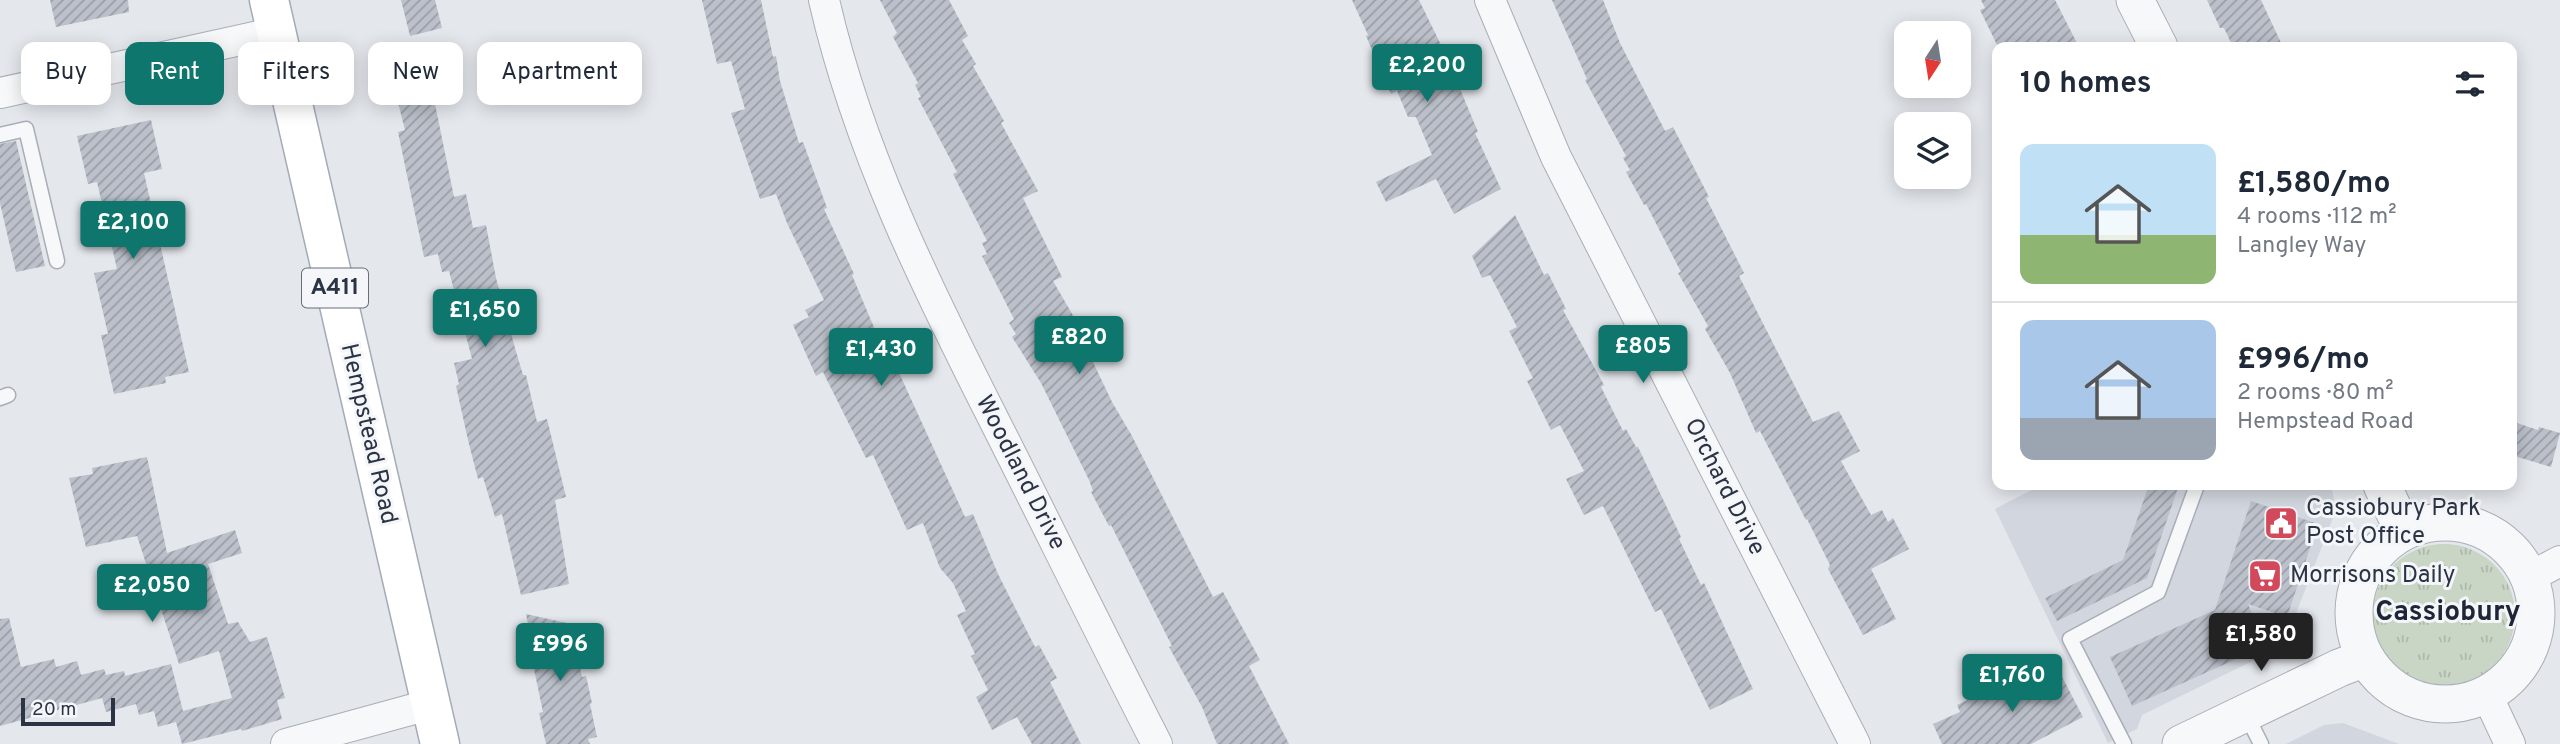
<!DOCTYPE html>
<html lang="en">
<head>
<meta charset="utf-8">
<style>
  :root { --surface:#fff; --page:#f6f6f7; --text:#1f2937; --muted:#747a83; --line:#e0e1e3; --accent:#0f766e }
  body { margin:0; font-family:Overpass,sans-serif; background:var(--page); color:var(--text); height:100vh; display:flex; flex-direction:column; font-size:26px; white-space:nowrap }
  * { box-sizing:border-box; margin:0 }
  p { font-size:23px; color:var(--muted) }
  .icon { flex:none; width:38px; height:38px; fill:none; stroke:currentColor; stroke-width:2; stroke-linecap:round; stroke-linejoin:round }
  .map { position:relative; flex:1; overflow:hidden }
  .panel { position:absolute; left:1992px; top:42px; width:525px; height:448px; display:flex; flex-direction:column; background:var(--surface); border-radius:14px; box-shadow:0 4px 18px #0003 }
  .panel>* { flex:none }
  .hud { position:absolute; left:21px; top:42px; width:665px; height:63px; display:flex; gap:14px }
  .needle { width:46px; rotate:192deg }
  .fabs { position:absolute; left:1894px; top:21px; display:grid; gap:14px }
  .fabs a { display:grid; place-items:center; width:77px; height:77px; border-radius:14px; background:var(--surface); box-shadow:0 4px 18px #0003; font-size:35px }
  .scale { position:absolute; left:21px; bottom:18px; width:94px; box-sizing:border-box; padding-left:7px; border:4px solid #2b3445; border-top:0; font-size:19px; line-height:24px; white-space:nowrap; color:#2b3445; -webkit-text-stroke:5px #f4f6f9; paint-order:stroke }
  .price { position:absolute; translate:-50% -60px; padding:0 16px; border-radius:7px; background:var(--accent); color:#fff; font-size:23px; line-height:46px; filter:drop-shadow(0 2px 4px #0008) }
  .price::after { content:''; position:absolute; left:50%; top:42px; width:21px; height:16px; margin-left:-10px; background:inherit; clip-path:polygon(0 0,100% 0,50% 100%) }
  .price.selected { background:#222; color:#fff }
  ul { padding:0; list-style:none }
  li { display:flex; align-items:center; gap:21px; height:175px; padding:0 28px }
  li+li { border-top:2px solid var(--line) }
  li span { display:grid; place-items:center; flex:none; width:196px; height:140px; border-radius:14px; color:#555 }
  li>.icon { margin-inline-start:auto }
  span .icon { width:84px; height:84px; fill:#fffc; stroke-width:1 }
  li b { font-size:30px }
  h2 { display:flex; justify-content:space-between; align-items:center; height:84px; padding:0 28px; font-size:30px }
  .pill { padding:0 24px; border-radius:14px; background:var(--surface); box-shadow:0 4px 18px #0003; font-size:24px; line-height:63px }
  .pill.selected { background:var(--accent); color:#fff }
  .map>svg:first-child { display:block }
  .built { fill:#d2d6de }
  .grass { fill:url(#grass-tufts) }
  .building { fill:url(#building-hatch) }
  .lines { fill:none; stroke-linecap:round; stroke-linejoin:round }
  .service-casing { stroke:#a9aeb7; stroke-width:17 }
  .minor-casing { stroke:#a9aeb7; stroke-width:32 }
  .tertiary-casing { stroke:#a9aeb7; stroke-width:39 }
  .primary-casing { stroke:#a3abb8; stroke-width:41 }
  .service { stroke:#f7f8fa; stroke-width:14 }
  .minor { stroke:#f7f8fa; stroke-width:30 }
  .tertiary { stroke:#f7f8fa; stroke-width:37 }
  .primary { stroke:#fff; stroke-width:38 }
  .labels { text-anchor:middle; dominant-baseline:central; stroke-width:6; stroke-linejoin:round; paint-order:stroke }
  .shield { fill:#f4f6f9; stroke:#676e7b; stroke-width:2 }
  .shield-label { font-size:23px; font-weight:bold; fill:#2b3445 }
  .street-label { font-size:24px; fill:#2b3445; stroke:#f4f6f9 }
  .poi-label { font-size:24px; fill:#2b3445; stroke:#f4f6f9; text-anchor:start }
  .quarter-label { font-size:28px; font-weight:bold; fill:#1d2536; stroke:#f4f6f9 }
</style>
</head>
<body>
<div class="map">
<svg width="2560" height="744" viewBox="0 0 2560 744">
  <defs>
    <pattern id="grass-tufts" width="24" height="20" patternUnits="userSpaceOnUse" patternTransform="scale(1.75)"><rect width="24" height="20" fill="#c9d6c5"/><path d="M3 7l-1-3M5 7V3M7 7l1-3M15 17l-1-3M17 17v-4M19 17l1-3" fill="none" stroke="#adb8ab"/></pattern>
    <pattern id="building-hatch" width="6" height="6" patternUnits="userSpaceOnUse" patternTransform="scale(1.75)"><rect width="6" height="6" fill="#bbc0ca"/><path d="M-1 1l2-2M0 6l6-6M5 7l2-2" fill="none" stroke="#989da6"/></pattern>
  </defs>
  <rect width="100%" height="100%" fill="#e4e7ec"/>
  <g class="built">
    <path d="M2041 485H2331L2336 510 2288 634 2279 648 2142 715 2137 729 2108 743 1995 509Z"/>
    <path d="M2343 723 2399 744H2286L2324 725Z"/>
  </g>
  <circle class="grass" cx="2444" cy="615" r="71"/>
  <g class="building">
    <path d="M50 0H128L129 12 56 27Z"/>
    <path d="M401 0H435L442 28 410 36Z"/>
    <path d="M702 0H761L773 57 776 56 780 81 799 143 803 142 827 208 824 209 854 274 852 275 870 318 891 366 895 364 965 517 973 514 998 574 1035 647 1039 645 1057 678 1050 682 1081 744H1032L1017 717 992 730 976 697 988 690 971 656 975 654 957 615 966 611 953 583 940 568 923 523 907 530 873 455 866 458 823 372 816 376 793 325 809 317 805 310 824 300 787 223 776 194 760 199 731 113 745 109 731 61 717 64Z"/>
    <path d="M880 0H949L968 36 962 40 976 64 973 66 1004 121 1001 123 1038 191 1023 198 1062 277 1053 281 1096 355 1091 358 1112 402 1132 436 1213 597 1223 592 1260 660 1249 666 1289 744H1217L1202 707 1169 647 1172 646 1111 525 1109 526 1091 492 1093 491 1089 480 1041 383 1012 337 1016 334 1009 323 1014 319 982 256 987 254 982 243 987 241 953 174 957 172 918 98 921 97 915 85 918 83 893 37 897 33Z"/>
    <path d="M1352 0H1419L1445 53 1478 132 1475 133 1501 189 1454 214 1436 179 1386 202 1376 182 1432 155 1416 117H1408L1397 91 1391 94 1366 36 1368 35Z"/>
    <path d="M1552 0H1603L1620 43 1665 131 1673 127 1709 197 1706 198 1744 273 1739 276 1813 422 1839 411 1860 451 1841 461 1871 515 1882 510 1888 522 1893 518 1909 549 1871 569 1896 619 1863 635 1828 569 1830 565 1807 519 1806 520 1760 431 1756 433 1730 373 1705 329 1708 326 1678 273 1681 272 1646 204 1644 205 1626 172 1630 170 1623 158 1626 156 1585 80 1587 79Z"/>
    <path d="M1981 0H2055L2079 47H1998L1980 10 1985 8Z"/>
    <path d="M2207 0H2261L2283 47H2233L2224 28H2220Z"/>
    <path d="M439 64 448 101 435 104 454 197 466 194 473 228 486 225 496 278 515 348 523 375H526L537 422 547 419 566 497 555 500 569 584 521 595 502 514 495 517 483 477 478 479 468 440 456 386 459 384 454 363 472 359 449 271 442 272 438 254 424 257 398 132 405 130 391 75Z"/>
    <path d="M151 120 162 169 144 173 189 372 165 377 166 383 114 394 101 335 108 334 94 273 117 269 97 182 88 184 77 136Z"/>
    <path d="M16 141 45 266 16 272 0 203V144Z"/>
    <path d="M1515 215 1544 275 1548 273 1566 309 1563 310 1604 385 1601 387 1623 431 1626 429 1636 447H1638L1681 537 1679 539 1701 585 1704 583 1753 689 1710 710 1661 609 1655 612 1603 506 1584 515 1566 479 1584 471 1560 425 1551 430 1527 381 1533 378 1509 331 1517 327 1490 275 1482 278 1472 256Z"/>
    <path d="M2511 421 2538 430 2539 427 2560 433 2551 467 2511 455Z"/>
    <path d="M147 457 167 553 235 530 242 553 208 564 228 624 238 622 250 642 267 637 285 698 277 700 282 719 242 731 241 729 182 744 176 722 158 727 154 711 139 715 136 704 106 712 102 698 0 726V619L9 618 21 667 54 659 56 667 77 661 81 675 104 669 106 675 124 671 125 676 171 664 183 711 232 698 219 651 179 664 137 536 86 547 69 478 93 474 92 468Z"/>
    <path d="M2149 485H2179L2147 578 2057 621 2045 598 2123 560Z"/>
    <path d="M2251 501 2318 524 2287 617 2248 604 2265 646 2132 706 2110 657 2215 610Z"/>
    <path d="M526 614 571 624 582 677 586 676 592 703 590 704 597 737 588 739 590 744H546L539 713 543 712 528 641 531 640Z"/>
    <path d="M2058 669 2083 717 2031 744H1942L1933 724 1960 712 1957 705 2007 681 2013 693Z"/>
  </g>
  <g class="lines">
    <g class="service-casing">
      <g id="service">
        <path d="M0 135 26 129 57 261"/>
        <path d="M0 398 8 395"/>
        <path d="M2246 714 2261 744"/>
        <path d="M2124 744 2070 639 2158 592 2197 485"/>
      </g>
    </g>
    <g class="minor-casing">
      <g id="minor">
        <path d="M824 0C858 149 926 286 995 422 1049 529 1102 637 1157 744"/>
        <path d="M1490 0 1556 157 1855 744"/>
        <path d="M0 93 277 32"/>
        <path d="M2530 577 2560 561"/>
        <path d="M2487 695 2510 744"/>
        <path d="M286 744 432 704"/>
      </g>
    </g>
    <g class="tertiary-casing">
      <g id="tertiary">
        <path d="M2135 0 2159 47"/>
        <path d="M2382 485 2403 530"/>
        <circle cx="2445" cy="613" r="91"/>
        <path d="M2181 744 2339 668 2365 658"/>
      </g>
    </g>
    <g class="primary-casing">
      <path id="primary" d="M269 0 440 744"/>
    </g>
    <use href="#service" class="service"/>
    <use href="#minor" class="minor"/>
    <use href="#tertiary" class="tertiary"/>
    <use href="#primary" class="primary"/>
  </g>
  <defs>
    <g id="civic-square" transform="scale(1.75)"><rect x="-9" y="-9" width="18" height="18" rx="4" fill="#d1495b" stroke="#f4f6f9"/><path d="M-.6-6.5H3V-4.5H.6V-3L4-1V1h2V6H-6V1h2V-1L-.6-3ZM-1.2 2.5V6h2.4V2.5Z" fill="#fff"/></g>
    <g id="supermarket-square" transform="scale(1.75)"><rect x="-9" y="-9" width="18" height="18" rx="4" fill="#d1495b" stroke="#f4f6f9"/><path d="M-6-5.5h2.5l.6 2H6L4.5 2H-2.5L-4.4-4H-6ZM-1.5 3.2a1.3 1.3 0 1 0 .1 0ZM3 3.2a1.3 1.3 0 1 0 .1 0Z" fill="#fff"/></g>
  </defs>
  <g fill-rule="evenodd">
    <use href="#civic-square" x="2281" y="523"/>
    <use href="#supermarket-square" x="2265" y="576"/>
  </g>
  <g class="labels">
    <rect class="shield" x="302" y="268.5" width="66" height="39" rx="5"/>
    <g class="shield-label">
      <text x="335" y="288">A411</text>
    </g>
    <g class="street-label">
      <text transform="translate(368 434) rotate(77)">Hempstead Road</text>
      <text transform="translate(1020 473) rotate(63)">Woodland Drive</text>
      <text transform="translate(1724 487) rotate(63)">Orchard Drive</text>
    </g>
    <g class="poi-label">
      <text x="2306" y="509">Cassiobury Park<tspan x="2306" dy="28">Post Office</tspan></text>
      <text x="2290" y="576">Morrisons Daily</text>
    </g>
    <g class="quarter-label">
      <text x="2448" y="613">Cassiobury</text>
    </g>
  </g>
</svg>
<div class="fabs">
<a><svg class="needle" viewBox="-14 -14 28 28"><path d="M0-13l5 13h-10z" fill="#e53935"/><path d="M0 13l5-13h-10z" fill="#747a83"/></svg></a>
<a><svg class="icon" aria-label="layers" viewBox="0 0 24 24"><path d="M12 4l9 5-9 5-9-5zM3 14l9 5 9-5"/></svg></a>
</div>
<div class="scale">20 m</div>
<b class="price" style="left:1427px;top:104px">£2,200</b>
<b class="price" style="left:133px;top:261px">£2,100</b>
<b class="price" style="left:485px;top:349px">£1,650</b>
<b class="price" style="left:1079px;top:376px">£820</b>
<b class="price" style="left:1643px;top:385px">£805</b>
<b class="price" style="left:881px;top:388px">£1,430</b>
<b class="price" style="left:152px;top:624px">£2,050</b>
<b class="price selected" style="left:2261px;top:673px">£1,580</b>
<b class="price" style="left:560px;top:683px">£996</b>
<b class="price" style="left:2012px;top:714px">£1,760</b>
<div class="hud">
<a class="pill">Buy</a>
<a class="pill selected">Rent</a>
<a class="pill">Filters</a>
<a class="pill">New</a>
<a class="pill">Apartment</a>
</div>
<section class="panel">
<h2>10 homes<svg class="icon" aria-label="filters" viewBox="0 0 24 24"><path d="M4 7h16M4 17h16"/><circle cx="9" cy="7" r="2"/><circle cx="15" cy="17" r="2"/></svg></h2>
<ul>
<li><span style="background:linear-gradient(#bfe0f5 65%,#8fb573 0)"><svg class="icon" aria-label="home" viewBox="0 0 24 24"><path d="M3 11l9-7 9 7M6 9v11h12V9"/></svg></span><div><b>£1,580/mo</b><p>4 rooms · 112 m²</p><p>Langley Way</p></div></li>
<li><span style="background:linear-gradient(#a9c7e8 70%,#9aa5b1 0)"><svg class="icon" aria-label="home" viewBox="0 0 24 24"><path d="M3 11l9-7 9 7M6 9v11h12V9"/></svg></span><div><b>£996/mo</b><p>2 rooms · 80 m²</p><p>Hempstead Road</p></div></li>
</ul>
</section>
</div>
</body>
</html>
